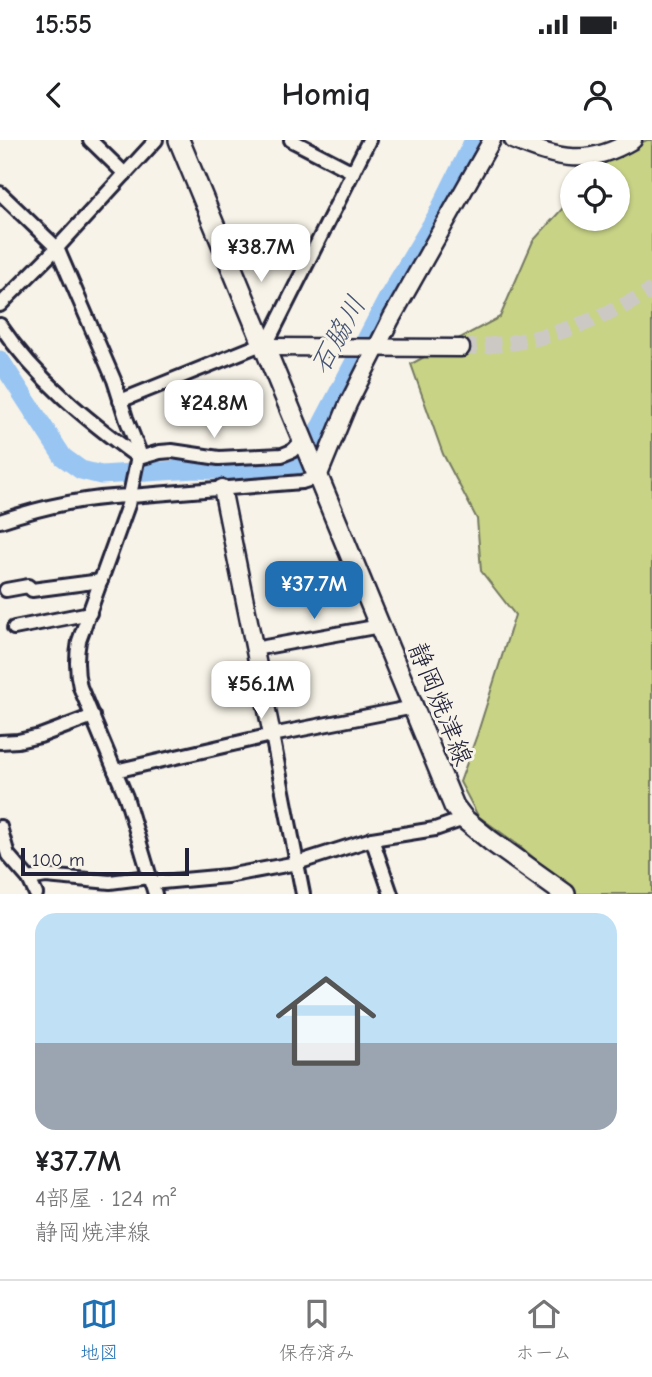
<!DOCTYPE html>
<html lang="ja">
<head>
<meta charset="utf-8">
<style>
  :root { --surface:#fff; --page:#f6f6f6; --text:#202124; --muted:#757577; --line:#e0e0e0; --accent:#1f6fb2 }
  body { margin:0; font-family:"Comic Neue","Klee One",sans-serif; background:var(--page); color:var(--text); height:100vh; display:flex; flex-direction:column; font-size:26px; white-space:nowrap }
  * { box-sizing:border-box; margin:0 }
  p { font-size:23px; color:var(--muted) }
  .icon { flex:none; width:38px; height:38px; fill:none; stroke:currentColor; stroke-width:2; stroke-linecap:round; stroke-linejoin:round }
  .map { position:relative; height:754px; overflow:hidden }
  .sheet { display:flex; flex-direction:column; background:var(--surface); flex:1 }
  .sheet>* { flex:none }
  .tools { position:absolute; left:560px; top:21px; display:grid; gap:14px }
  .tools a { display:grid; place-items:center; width:70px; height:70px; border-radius:50%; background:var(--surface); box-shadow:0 2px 5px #0004; font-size:35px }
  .scale { position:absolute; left:21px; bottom:18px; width:168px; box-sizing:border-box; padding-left:7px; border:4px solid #22223b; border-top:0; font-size:19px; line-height:24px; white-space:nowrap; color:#22223b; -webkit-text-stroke:5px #f7f3e8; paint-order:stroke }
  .price { position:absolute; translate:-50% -60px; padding:0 16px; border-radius:14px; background:#fff; color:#222; font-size:23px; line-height:46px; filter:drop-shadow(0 2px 4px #0008) }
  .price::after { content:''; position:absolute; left:50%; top:42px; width:21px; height:16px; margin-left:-10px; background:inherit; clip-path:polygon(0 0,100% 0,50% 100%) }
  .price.current { background:var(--accent); color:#fff }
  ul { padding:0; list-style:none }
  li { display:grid; align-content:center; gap:14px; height:371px; padding:0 35px }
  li+li { border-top:2px solid var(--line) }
  li span { display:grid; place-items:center; height:217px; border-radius:21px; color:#555 }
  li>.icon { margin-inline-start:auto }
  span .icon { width:126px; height:126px; fill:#fffc; stroke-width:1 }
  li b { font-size:30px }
  .status { display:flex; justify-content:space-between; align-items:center; height:49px; padding:0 35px; background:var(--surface); direction:ltr }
  .status svg { height:19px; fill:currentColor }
  header { display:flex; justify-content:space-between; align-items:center; height:91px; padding:0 35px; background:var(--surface); font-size:32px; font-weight:800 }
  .tab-bar { display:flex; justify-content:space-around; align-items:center; height:98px; border-top:2px solid var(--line); background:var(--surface); font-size:19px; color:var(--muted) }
  .tab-bar a { display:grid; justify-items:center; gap:4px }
  .tab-bar .current { color:var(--accent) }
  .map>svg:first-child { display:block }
  .green { fill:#c8d386; stroke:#757a60; stroke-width:2 }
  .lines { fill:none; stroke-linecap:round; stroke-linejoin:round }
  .river { stroke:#99c5f3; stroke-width:19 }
  .tertiary-tunnel { stroke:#ccc9c5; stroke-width:16; stroke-dasharray:16 8; stroke-linecap:butt }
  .minor-casing { stroke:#22223b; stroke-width:18 }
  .tertiary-casing { stroke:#22223b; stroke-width:21 }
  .secondary-casing { stroke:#22223b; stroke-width:24 }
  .minor { stroke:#f7f3e8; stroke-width:12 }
  .tertiary { stroke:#f7f3e8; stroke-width:16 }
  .secondary { stroke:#f7f3e8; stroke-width:19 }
  .labels { text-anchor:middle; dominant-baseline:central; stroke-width:6; stroke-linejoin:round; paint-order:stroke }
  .street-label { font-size:26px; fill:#22223b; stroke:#f7f3e8 }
  .water-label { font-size:28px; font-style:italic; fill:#465372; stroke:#f7f3e8 }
</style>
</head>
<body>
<div class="status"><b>15:55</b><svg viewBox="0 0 49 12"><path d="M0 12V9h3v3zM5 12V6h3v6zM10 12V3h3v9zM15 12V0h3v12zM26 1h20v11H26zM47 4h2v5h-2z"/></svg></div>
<header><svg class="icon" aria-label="back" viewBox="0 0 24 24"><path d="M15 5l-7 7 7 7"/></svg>Homiq<svg class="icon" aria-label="person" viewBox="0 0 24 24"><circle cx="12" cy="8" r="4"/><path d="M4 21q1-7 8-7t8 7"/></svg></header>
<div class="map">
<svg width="652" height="754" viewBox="0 0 652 754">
  <rect width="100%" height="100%" fill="#f7f3e8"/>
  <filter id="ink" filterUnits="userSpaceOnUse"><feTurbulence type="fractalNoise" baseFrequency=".0143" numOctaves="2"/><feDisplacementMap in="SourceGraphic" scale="14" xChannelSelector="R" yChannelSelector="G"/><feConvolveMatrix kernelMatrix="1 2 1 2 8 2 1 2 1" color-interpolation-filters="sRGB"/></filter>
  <g filter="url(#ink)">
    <path class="green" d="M647 0H652V754H576L521 707 478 676 460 642 477 595 515 475 481 431 477 379 443 314 411 224 500 177 533 101 572 58V79H618V33H596L613 15Z"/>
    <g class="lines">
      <path class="river" d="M0 220 63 317 81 330 101 335 195 329 275 333 296 325 321 286 390 154 436 77 474 0"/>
      <path class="tertiary-tunnel" d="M461 208C479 206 498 205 516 202 564 194 610 175 652 150"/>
      <g class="minor-casing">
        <g id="minor">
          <path d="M90 0 125 34"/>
          <path d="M291 0 353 32"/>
          <path d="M0 53 57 108 114 240 126 278 139 311 128 365 79 501C76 517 76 531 80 547L126 657 155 754"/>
          <path d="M0 165 57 108 156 0"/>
          <path d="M0 185C36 239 87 280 139 318"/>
          <path d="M265 207 369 0"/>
          <path d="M120 261 264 203"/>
          <path d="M139 318 160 312 172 311 219 318 282 315 292 311 303 300"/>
          <path d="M0 381C42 367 86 357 131 356L302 342 318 337"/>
          <path d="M6 450 28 446 32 450 101 441"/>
          <path d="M14 488 90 473"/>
          <path d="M254 509 380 486"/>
          <path d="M272 595 303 754"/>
          <path d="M0 602 18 601 40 596 93 576"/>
          <path d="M115 631 272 595 414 567"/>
          <path d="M0 687 8 715 29 739 36 754"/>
          <path d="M372 699 391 754"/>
          <path d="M29 739 46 736 110 742 149 737"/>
          <path d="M151 743 227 736 297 723 372 699 435 689 464 679"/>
        </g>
      </g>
      <g class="tertiary-casing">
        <g id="tertiary">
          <path d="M513 0C559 19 587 27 633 0"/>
          <path d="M265 207 461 208"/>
          <path d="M318 337 348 264 391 179 492 0"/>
          <path d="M222 348 272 595"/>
        </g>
      </g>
      <g class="secondary-casing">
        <path id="secondary" d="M179 0 454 666 464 679 491 701 565 754"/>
      </g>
      <use href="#minor" class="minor"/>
      <use href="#tertiary" class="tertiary"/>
      <use href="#secondary" class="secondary"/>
    </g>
  </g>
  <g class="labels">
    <g class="street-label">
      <text transform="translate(440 564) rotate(68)">静岡焼津線</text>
    </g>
    <g class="water-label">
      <text transform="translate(338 195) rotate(-61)">石脇川</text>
    </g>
  </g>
</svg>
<div class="tools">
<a><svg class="icon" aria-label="locate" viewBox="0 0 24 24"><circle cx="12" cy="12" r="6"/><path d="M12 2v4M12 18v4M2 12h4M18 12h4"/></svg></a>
</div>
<div class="scale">100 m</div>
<b class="price" style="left:261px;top:144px">¥38.7M</b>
<b class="price" style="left:214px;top:300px">¥24.8M</b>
<b class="price current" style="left:314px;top:481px">¥37.7M</b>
<b class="price" style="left:261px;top:581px">¥56.1M</b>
</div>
<section class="sheet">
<ul>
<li><span style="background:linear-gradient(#bfe0f5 60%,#9aa5b1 0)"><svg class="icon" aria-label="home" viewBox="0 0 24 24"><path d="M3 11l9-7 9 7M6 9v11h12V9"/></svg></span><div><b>¥37.7M</b><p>4部屋 · 124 m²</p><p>静岡焼津線</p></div></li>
</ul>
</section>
<nav class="tab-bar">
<a class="current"><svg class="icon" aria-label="map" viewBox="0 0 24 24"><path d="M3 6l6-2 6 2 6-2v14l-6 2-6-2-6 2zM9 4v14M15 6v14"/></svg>地図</a>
<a><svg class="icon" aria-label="saved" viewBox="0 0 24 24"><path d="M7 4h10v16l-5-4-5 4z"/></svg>保存済み</a>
<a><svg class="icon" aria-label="home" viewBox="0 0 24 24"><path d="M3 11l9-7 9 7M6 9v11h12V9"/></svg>ホーム</a>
</nav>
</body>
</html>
